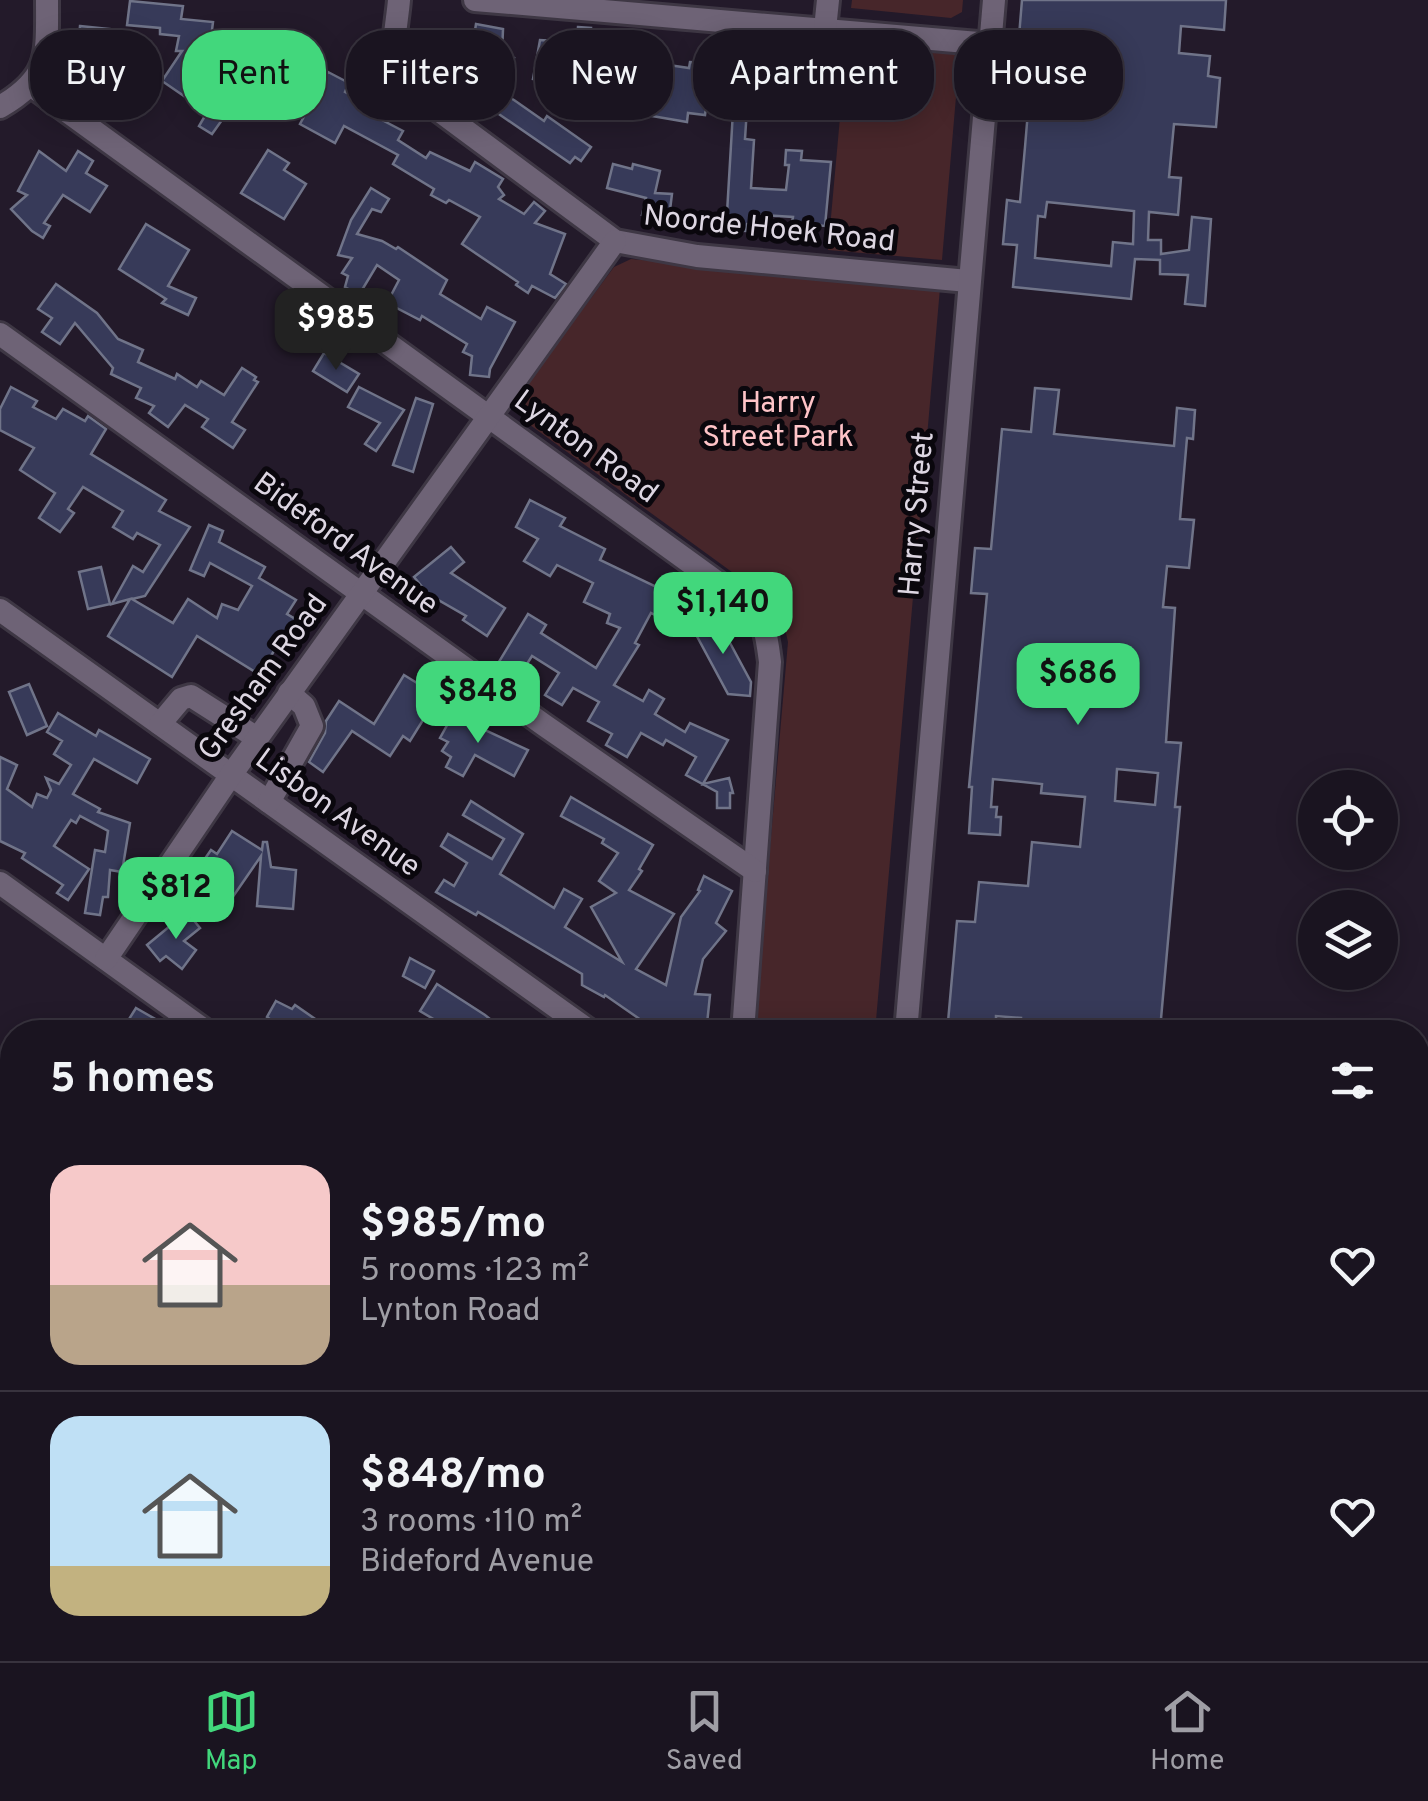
<!DOCTYPE html>
<html lang="en">
<head>
<meta charset="utf-8">
<style>
  :root { --surface:#1a1420; --page:#231d29; --text:#f1f3f6; --muted:#9f9ea5; --line:#38333e; --accent:#42d77c }
  body { margin:0; font-family:Overpass,sans-serif; background:var(--page); color:var(--text); height:100vh; display:flex; flex-direction:column; font-size:38px; white-space:nowrap }
  * { box-sizing:border-box; margin:0 }
  p { font-size:32px; color:var(--muted) }
  .icon { flex:none; width:55px; height:55px; fill:none; stroke:currentColor; stroke-width:2; stroke-linecap:round; stroke-linejoin:round }
  .map { position:relative; flex:1; overflow:hidden }
  .panel { position:absolute; left:0px; top:1020px; width:1430px; height:642px; display:flex; flex-direction:column; background:var(--surface); border-radius:40px 40px 0 0; box-shadow:0 5px 25px #0003,0 0 0 2px var(--line) }
  .panel>* { flex:none }
  .top-card { position:absolute; left:30px; top:30px; width:1370px; height:90px; display:flex; gap:20px }
  .tools { position:absolute; left:1298px; top:770px; display:grid; gap:20px }
  .tools a { display:grid; place-items:center; width:100px; height:100px; border-radius:50%; background:var(--surface); box-shadow:0 5px 25px #0003,0 0 0 2px var(--line); font-size:50px }
  .price { position:absolute; translate:-50% -85px; padding:0 22px; border-radius:20px; background:var(--accent); color:#111; font-size:32px; line-height:65px; filter:drop-shadow(0 2px 5px #0008) }
  .price::after { content:''; position:absolute; left:50%; top:60px; width:30px; height:22px; margin-left:-15px; background:inherit; clip-path:polygon(0 0,100% 0,50% 100%) }
  .price.selected { background:#222; color:#fff }
  ul { padding:0; list-style:none }
  li { display:flex; align-items:center; gap:30px; height:250px; padding:0 50px }
  li+li { border-top:2px solid var(--line) }
  li span { display:grid; place-items:center; flex:none; width:280px; height:200px; border-radius:30px; color:#555 }
  li>.icon { margin-inline-start:auto }
  span .icon { width:120px; height:120px; fill:#fffc; stroke-width:1 }
  li b { font-size:42px }
  h2 { display:flex; justify-content:space-between; align-items:center; height:120px; padding:0 50px; font-size:42px }
  .chip { padding:0 35px; border-radius:40px; background:var(--surface); box-shadow:0 5px 25px #0003,0 0 0 2px var(--line); font-size:35px; line-height:90px }
  .chip.selected { background:var(--accent); color:#111 }
  .menu { display:flex; justify-content:space-around; align-items:center; height:140px; border-top:2px solid var(--line); background:var(--surface); font-size:28px; color:var(--muted) }
  .menu a { display:grid; justify-items:center; gap:5px }
  .menu .selected { color:var(--accent) }
  .map>svg:first-child { display:block }
  .green { fill:#47262a }
  .building { fill:#373a59; stroke:#707489; stroke-width:2.5; fill-rule:evenodd }
  .lines { fill:none; stroke-linecap:round; stroke-linejoin:round }
  .minor-casing { stroke:#3e3744; stroke-width:28 }
  .major-casing { stroke:#3e3744; stroke-width:35 }
  .minor { stroke:#6e6376; stroke-width:22 }
  .major { stroke:#af649b; stroke-width:30 }
  .labels { text-anchor:middle; dominant-baseline:central; stroke-width:10; stroke-linejoin:round; paint-order:stroke }
  .street-label { font-size:30px; fill:#ddd6e2; stroke:#0a070d }
  .park-label { font-size:30px; fill:#ffc4c8; stroke:#0a070d }
</style>
</head>
<body>
<div class="map">
<svg width="1428" height="1661" viewBox="0 0 1428 1661">
  <rect width="100%" height="100%" fill="#231a2a"/>
  <g class="green">
    <path d="M852 0H963L962 12 951 18 851 8Z"/>
    <path d="M847 40 960 50 942 260 828 250Z"/>
    <path d="M631 259 940 288 875 1032H754L788 642C783 612 770 601 747 583L526 422 517 411 519 395 614 267Z"/>
    <path d="M175 1650H280L296 1661H190Z"/>
    <path d="M702 1650H843L842 1661H702Z"/>
  </g>
  <g class="building">
    <path d="M1022 0H1226L1224 30 1181 26 1179 53 1210 56 1208 76 1220 78 1216 127 1174 124 1169 177 1181 178 1178 215 1149 212 1148 240H1161V254L1189 250 1192 217 1211 219 1205 306 1185 304 1188 275 1160 274V260L1135 259 1131 299 1013 287 1017 245 1003 244 1007 200 1020 202 1025 147 1030 87 1015 85ZM1047 202 1134 211 1133 244 1113 242 1111 266 1035 258 1038 216 1045 217Z"/>
    <path d="M130 1 183 6 181 19 213 22 212 30 304 41 301 67 221 59 244 72 232 106 212 134 199 126 216 97 209 94 220 55 187 52 184 74 195 82 184 96 162 81 182 51H176L179 36 160 34V28L127 25Z"/>
    <path d="M476 24 503 29 502 55 514 58 510 72 436 53 448 43H473Z"/>
    <path d="M80 26 120 30 118 53 136 59 129 79 148 90 133 114 100 93 113 72 93 60 77 59Z"/>
    <path d="M578 27 591 28 589 47 628 55V59L689 68 690 62 710 63V60L733 62 734 68 774 71 771 111 747 108 745 139 754 140 751 188 786 190 789 165H785L786 150 802 151 801 160 831 162 825 226 792 223 793 217 761 215 760 225 747 224 746 231 726 230 734 94 708 91 705 115 688 113 687 122 652 116 653 113 620 111 562 95 565 89 559 88 560 84 533 79 540 40 577 42Z"/>
    <path d="M328 72 349 83 345 92 362 101 359 108 403 131 398 140 426 158 430 152 470 171 475 162 503 179 498 187 504 195 499 199 524 214 534 202 545 211 535 223 565 234 550 274 566 284 555 298 532 286 528 293 516 285 518 282 462 244 480 217 449 200 446 203 431 195 434 189 393 164 398 155 344 126 335 143 300 124Z"/>
    <path d="M469 76 514 100 544 121 547 116 591 147 581 161 575 157 570 163 461 88Z"/>
    <path d="M268 150 289 163 284 170 306 184 284 219 241 193Z"/>
    <path d="M39 151 66 171 78 151 93 161 86 173 107 186 90 212 63 195 44 223 50 226 43 238 32 231 11 209 27 195 18 191Z"/>
    <path d="M613 164 632 169 633 164 660 171 655 193 672 194 669 218 642 215 646 198 607 188Z"/>
    <path d="M371 188 389 199 381 212 372 209 357 234 382 241 396 249 398 247 447 280 440 294 481 319 487 307 515 322 490 369 489 377 470 375 472 356 463 352 467 344 422 316 420 320 387 303 399 280 377 265 359 295 345 287 348 276 342 273 352 258 338 255 351 220Z"/>
    <path d="M146 224 189 250 168 286 196 298 188 315 162 303 166 299 119 269Z"/>
    <path d="M56 284 97 313 118 339 143 350 138 362 175 379 177 374 197 387 201 381 224 395 242 368 256 377 254 380 258 382 232 422 245 430 233 448 202 427 208 419 185 405 168 427 149 413 154 406 136 398 141 388 111 374 113 368 75 323 60 344 42 332 52 318 38 309Z"/>
    <path d="M324 353 359 374 347 392 313 371Z"/>
    <path d="M11 387 37 401 33 407 56 419 63 409 85 421 88 416 106 429 91 454 166 500 159 511 190 527 145 596 132 599 173 623 188 599 217 618 222 604 238 610 252 586 210 563 204 576 190 570 209 525 223 531 219 542 265 567 259 578 296 600 287 614 297 620 286 639 282 637 260 675 197 636 172 677 108 636 130 599 112 604 133 566 143 572 160 545 137 533 133 539 113 527 123 511 83 487 68 509 74 513 60 532 39 518 55 493 20 470 34 448 0 430V409Z"/>
    <path d="M359 387 404 410 376 451 365 444 380 423 348 407Z"/>
    <path d="M1035 388 1059 390 1054 434 1174 446 1177 408 1195 410 1193 439 1187 438 1180 519 1194 520 1189 568 1167 566 1163 607 1175 608 1166 742 1181 743 1175 807H1180L1160 1030 1095 1024 1094 1032H1020L1021 1018 996 1016V1026L948 1022 957 921 975 922 979 882 1028 886 1032 842 1080 847 1085 797 1041 793 1042 784 993 779 991 807H997L996 817H1001L1000 835 969 833 972 787H969L987 594 971 593 975 548 991 549 1002 429 1031 432ZM1117 769 1158 773 1155 805 1115 801Z"/>
    <path d="M416 398 433 404 413 472 393 465Z"/>
    <path d="M530 500 565 518 560 526 605 549 600 560 690 603 678 627 651 613 635 643 639 645 614 685 643 701 649 690 664 699 655 714 685 732 690 723 728 740 703 784 729 778 733 793H730V808H717V792L686 775 696 757 666 740 663 745 641 733 627 757 606 745 612 734 588 721 599 702 573 688 562 705 545 695 559 673 532 656 518 678 497 665 528 614 546 625 541 633 596 668 620 628 607 623 610 614 584 602 593 583 557 565 550 576 524 561 538 539 516 527Z"/>
    <path d="M451 547 464 562 451 573 505 608 487 636 463 620 466 616 428 594 414 577Z"/>
    <path d="M101 567 110 604 88 609 79 572Z"/>
    <path d="M715 615 751 682 750 696 728 694 692 627Z"/>
    <path d="M404 675 438 696 410 741 403 736 390 756 352 731 323 772 309 762 325 733 326 721 339 701 374 724Z"/>
    <path d="M29 684 47 726 27 735 9 692Z"/>
    <path d="M461 708 480 719 476 726 528 750 514 776 475 755 463 776 446 767 451 757 442 751 448 742 440 738 455 711 458 712Z"/>
    <path d="M58 713 96 736 99 730 150 759 137 783 94 759 73 794 100 809 98 812 130 823 122 872 110 870 108 897H103L100 915 85 913 95 850 105 852 108 831 80 816 76 823 71 820 54 846 89 869 68 900 57 893 63 885 22 858 25 853 0 841V757L17 765 7 789 32 807 37 794 47 798 51 790 46 778 59 784 71 765 54 754 62 741 47 732Z"/>
    <path d="M571 797 653 845 639 869 642 871 629 890 674 914 636 969 666 985 681 917 700 891 698 890 704 876 732 891 716 923 726 931 703 959 695 994 710 995 707 1024 660 1020 653 1032H634L641 1020 605 995 604 997 582 985V974L478 912 476 915 436 892 444 880 454 886 467 863 441 846 448 834 492 859 504 839 463 815 471 801 523 834 500 874 554 908 564 889 582 899 565 927 622 962 591 907 616 893 599 881 618 853 602 843 604 839 561 816Z"/>
    <path d="M232 831 262 850 263 842H267L271 867 296 870 293 909 257 906 261 856 232 898 195 873 211 850 217 854Z"/>
    <path d="M187 912 200 928 184 941 196 950 182 969 166 956 160 961 147 945Z"/>
    <path d="M410 958 434 971 425 988 403 976Z"/>
    <path d="M437 984 485 1015 506 1032H455L420 1011Z"/>
    <path d="M276 1001 292 1009 295 1005 334 1032H288L267 1017Z"/>
    <path d="M136 1008 178 1032H121Z"/>
    <path d="M8 1582H12V1661L0 1659V1609Z"/>
  </g>
  <g class="lines">
    <g class="minor-casing">
      <g id="minor">
        <path d="M399 0C397 27 387 61 403 84L615 241 697 256 968 281"/>
        <path d="M475 0 990 44"/>
        <path d="M825 29 828 0"/>
        <path d="M32 86 750 606C766 623 767 639 770 662L743 1032"/>
        <path d="M0 107C51 77 47 55 47 0"/>
        <path d="M0 334 544 725 755 871"/>
        <path d="M0 610 591 1032"/>
        <path d="M160 724 181 699 191 696 257 738"/>
        <path d="M269 802 312 726 304 706 289 693"/>
        <path d="M0 883 207 1032"/>
        <path d="M106 959 231 775 615 241"/>
        <path d="M906 1032 994 0"/>
        <path d="M0 1423 12 1432"/>
        <path d="M0 1465 12 1466"/>
        <path d="M289 1650 304 1661"/>
        <path d="M688 1661 689 1650"/>
        <path d="M853 1661V1650"/>
      </g>
    </g>
    <g class="major-casing">
      <g id="major">
        <path d="M0 1559 12 1564"/>
        <path d="M151 1650 166 1661"/>
      </g>
    </g>
    <use href="#minor" class="minor"/>
    <use href="#major" class="major"/>
  </g>
  <g class="labels">
    <g class="street-label">
      <text transform="translate(769 230) rotate(6)">Noorde Hoek Road</text>
      <text transform="translate(585 448) rotate(36)">Lynton Road</text>
      <text transform="translate(918 514) rotate(-85)">Harry Street</text>
      <text transform="translate(345 545) rotate(36)">Bideford Avenue</text>
      <text transform="translate(264 678) rotate(-54)">Gresham Road</text>
      <text transform="translate(337 814) rotate(36)">Lisbon Avenue</text>
    </g>
    <g class="park-label">
      <text x="778" y="404">Harry<tspan x="778" dy="34">Street Park</tspan></text>
    </g>
  </g>
</svg>
<div class="tools">
<a><svg class="icon" aria-label="locate" viewBox="0 0 24 24"><circle cx="12" cy="12" r="6"/><path d="M12 2v4M12 18v4M2 12h4M18 12h4"/></svg></a>
<a><svg class="icon" aria-label="layers" viewBox="0 0 24 24"><path d="M12 4l9 5-9 5-9-5zM3 14l9 5 9-5"/></svg></a>
</div>
<b class="price selected" style="left:336px;top:373px">$985</b>
<b class="price" style="left:723px;top:657px">$1,140</b>
<b class="price" style="left:1078px;top:728px">$686</b>
<b class="price" style="left:478px;top:746px">$848</b>
<b class="price" style="left:176px;top:942px">$812</b>
<div class="top-card">
<a class="chip">Buy</a>
<a class="chip selected">Rent</a>
<a class="chip">Filters</a>
<a class="chip">New</a>
<a class="chip">Apartment</a>
<a class="chip">House</a>
</div>
<section class="panel">
<h2>5 homes<svg class="icon" aria-label="filters" viewBox="0 0 24 24"><path d="M4 7h16M4 17h16"/><circle cx="9" cy="7" r="2"/><circle cx="15" cy="17" r="2"/></svg></h2>
<ul>
<li><span style="background:linear-gradient(#f6c9c9 60%,#b9a48a 0)"><svg class="icon" aria-label="home" viewBox="0 0 24 24"><path d="M3 11l9-7 9 7M6 9v11h12V9"/></svg></span><div><b>$985/mo</b><p>5 rooms · 123 m²</p><p>Lynton Road</p></div><svg class="icon" aria-label="heart" viewBox="0 0 24 24"><path d="M12 20l-8-8c-3-5 5-10 8-4 3-6 11-1 8 4z"/></svg></li>
<li><span style="background:linear-gradient(#bfe0f5 75%,#c2b280 0)"><svg class="icon" aria-label="home" viewBox="0 0 24 24"><path d="M3 11l9-7 9 7M6 9v11h12V9"/></svg></span><div><b>$848/mo</b><p>3 rooms · 110 m²</p><p>Bideford Avenue</p></div><svg class="icon" aria-label="heart" viewBox="0 0 24 24"><path d="M12 20l-8-8c-3-5 5-10 8-4 3-6 11-1 8 4z"/></svg></li>
</ul>
</section>
</div>
<nav class="menu">
<a class="selected"><svg class="icon" aria-label="map" viewBox="0 0 24 24"><path d="M3 6l6-2 6 2 6-2v14l-6 2-6-2-6 2zM9 4v14M15 6v14"/></svg>Map</a>
<a><svg class="icon" aria-label="saved" viewBox="0 0 24 24"><path d="M7 4h10v16l-5-4-5 4z"/></svg>Saved</a>
<a><svg class="icon" aria-label="home" viewBox="0 0 24 24"><path d="M3 11l9-7 9 7M6 9v11h12V9"/></svg>Home</a>
</nav>
</body>
</html>
